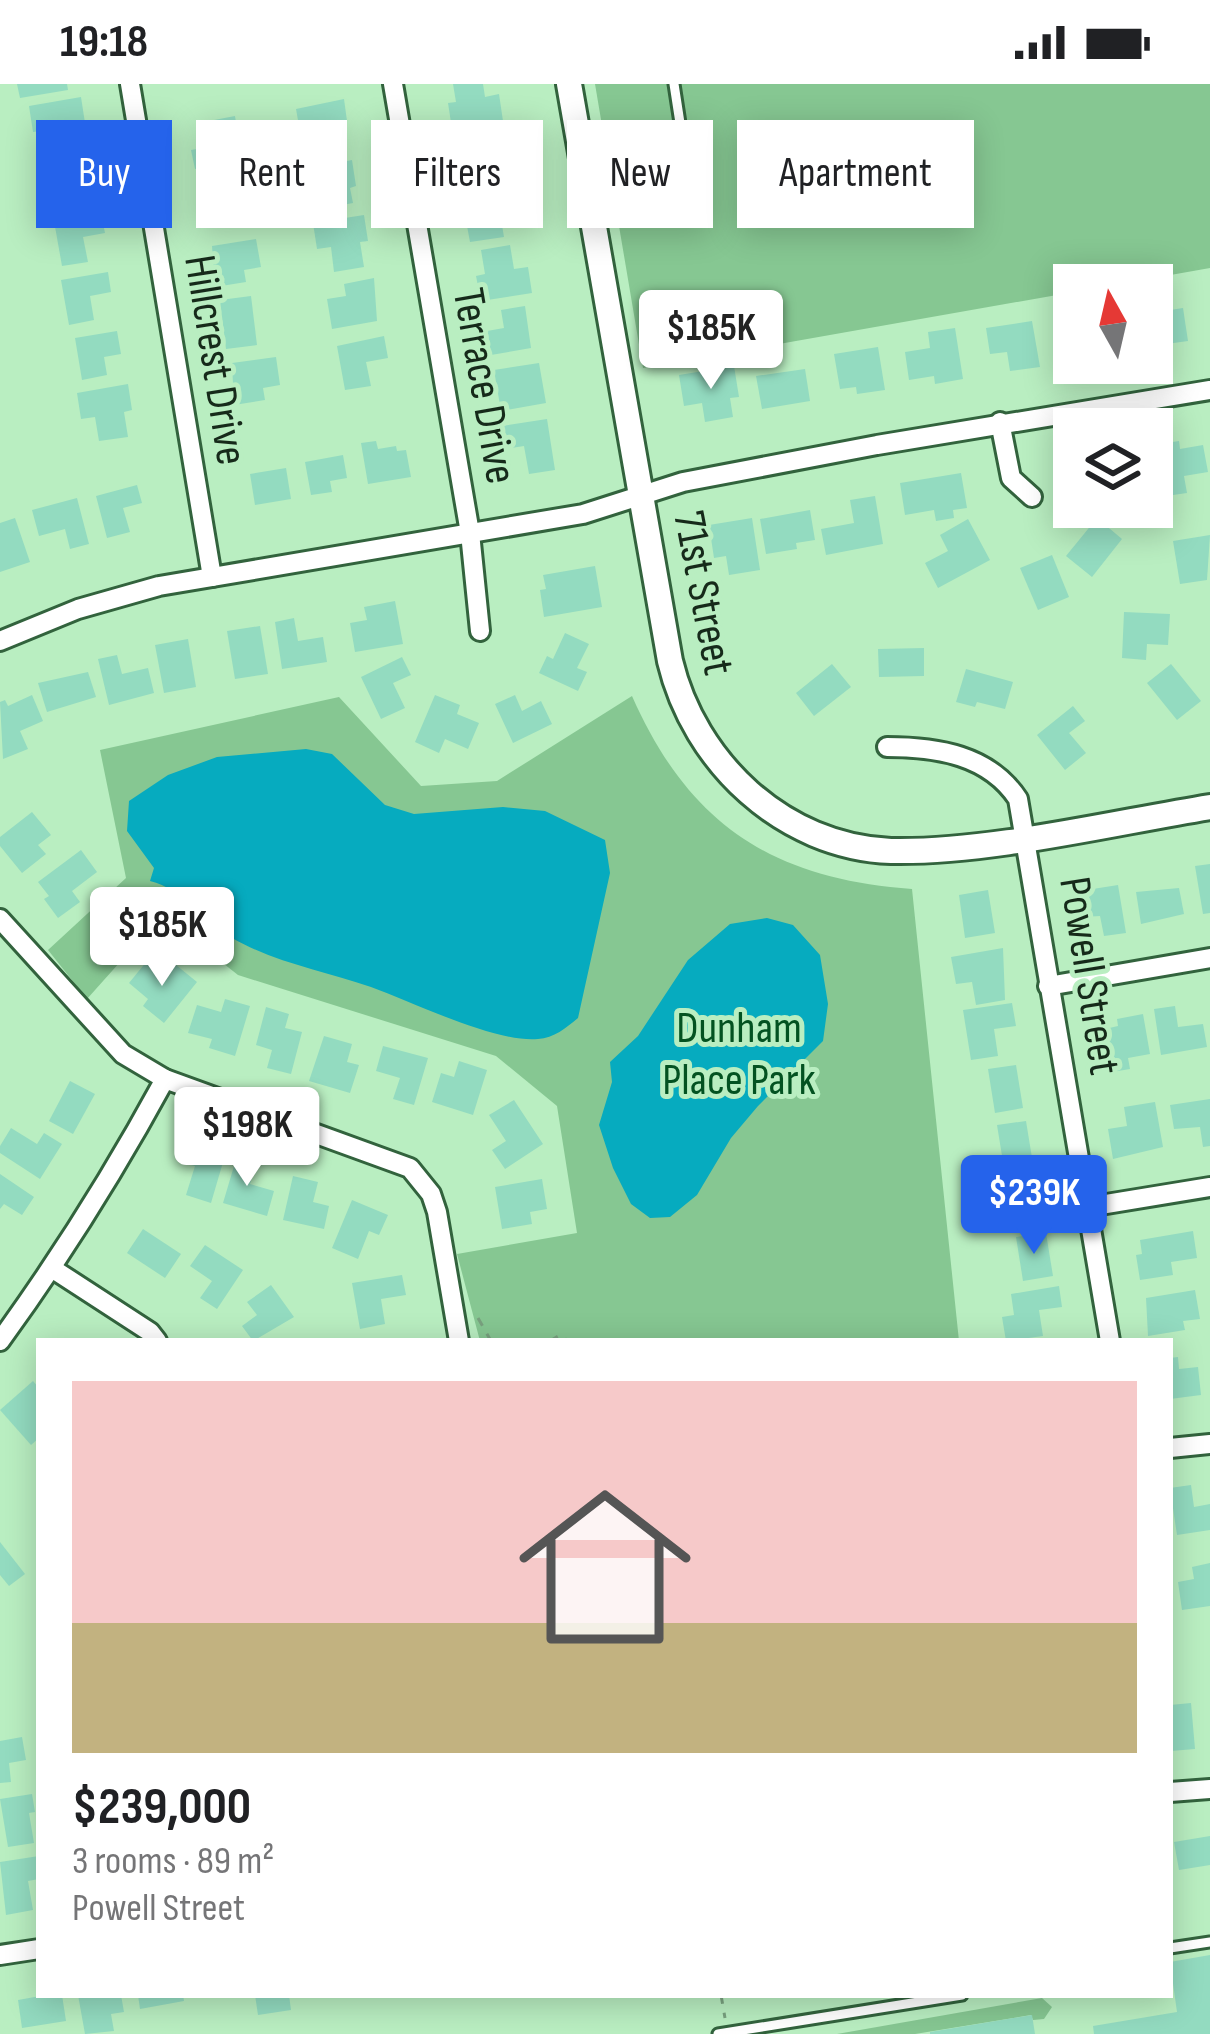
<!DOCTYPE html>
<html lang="en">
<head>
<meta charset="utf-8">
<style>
  :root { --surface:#fff; --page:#f6f6f6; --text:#202124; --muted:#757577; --accent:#2563eb }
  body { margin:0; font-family:"Sofia Sans Condensed",sans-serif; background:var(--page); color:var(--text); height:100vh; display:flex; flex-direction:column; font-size:45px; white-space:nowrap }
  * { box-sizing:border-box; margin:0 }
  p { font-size:39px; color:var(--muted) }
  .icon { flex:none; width:66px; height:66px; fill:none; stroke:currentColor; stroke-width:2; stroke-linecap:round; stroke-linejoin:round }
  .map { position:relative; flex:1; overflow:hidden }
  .details { position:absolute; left:36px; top:1254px; width:1137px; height:660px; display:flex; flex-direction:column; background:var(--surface); border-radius:0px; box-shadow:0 6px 30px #0003 }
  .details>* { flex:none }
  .hud { position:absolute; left:36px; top:36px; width:1140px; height:108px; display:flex; gap:24px }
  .needle { width:78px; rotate:352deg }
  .buttons { position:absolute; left:1053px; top:180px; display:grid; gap:24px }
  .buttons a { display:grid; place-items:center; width:120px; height:120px; border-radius:0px; background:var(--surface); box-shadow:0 6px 30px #0003; font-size:60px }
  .price { position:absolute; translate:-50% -102px; padding:0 27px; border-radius:12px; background:#fff; color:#222; font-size:39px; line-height:78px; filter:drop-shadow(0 3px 6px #0008) }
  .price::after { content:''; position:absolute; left:50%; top:72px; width:36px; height:27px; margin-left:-18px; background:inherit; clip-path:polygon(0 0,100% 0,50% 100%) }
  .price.current { background:var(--accent); color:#fff }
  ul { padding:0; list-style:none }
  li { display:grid; align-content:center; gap:24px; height:636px; padding:0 36px }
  li span { display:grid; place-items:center; height:372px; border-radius:0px; color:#555 }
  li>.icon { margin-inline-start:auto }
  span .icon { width:216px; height:216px; fill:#fffc; stroke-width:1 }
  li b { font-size:51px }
  .chip { padding:0 42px; border-radius:0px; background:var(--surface); box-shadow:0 6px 30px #0003; font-size:42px; line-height:108px }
  .chip.current { background:var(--accent); color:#fff }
  .status { display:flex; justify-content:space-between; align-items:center; height:84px; padding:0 60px; background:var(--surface); direction:ltr }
  .status svg { height:33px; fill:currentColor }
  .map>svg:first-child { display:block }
  .green { fill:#86c792 }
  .water { fill:#06abbf }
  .building { fill:#93dbc0 }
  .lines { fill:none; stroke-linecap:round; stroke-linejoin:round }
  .lane-casing { stroke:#32633d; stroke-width:15 }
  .street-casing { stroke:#32633d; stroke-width:24 }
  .secondary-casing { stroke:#32633d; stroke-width:30 }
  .path { stroke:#79a17f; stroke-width:3; stroke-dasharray:9 9; stroke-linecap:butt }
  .lane { stroke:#fff; stroke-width:9 }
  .street { stroke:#fff; stroke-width:18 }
  .secondary { stroke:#fff; stroke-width:24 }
  .labels { text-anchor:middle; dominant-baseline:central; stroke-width:10; stroke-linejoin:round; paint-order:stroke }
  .street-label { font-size:45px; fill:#162a1a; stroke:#b9eec1 }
  .park-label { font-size:45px; fill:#035221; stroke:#b9eec1 }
</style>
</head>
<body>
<div class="status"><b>19:18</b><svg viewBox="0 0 49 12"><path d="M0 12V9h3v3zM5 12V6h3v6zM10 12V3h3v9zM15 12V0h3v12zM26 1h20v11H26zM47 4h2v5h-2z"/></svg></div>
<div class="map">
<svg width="1210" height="1950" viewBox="0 0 1210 1950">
  <rect width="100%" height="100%" fill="#b9eec1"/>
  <g class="green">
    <path d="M595 0H1210V184L1114 201H1074V208L643 284Z"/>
    <path d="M632 612C689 741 773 795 912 805L959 1257H480L457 1170 577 1149 557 1022 496 972 238 891 162 831 87 915 48 866 126 794 100 666 339 613 421 702 497 697Z"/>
    <path d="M1042 1914 1052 1923 1044 1935 1033 1936 1031 1931 915 1950H837Z"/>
  </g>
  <g class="water">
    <path d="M306 665 332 670 385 721 414 730 503 723 545 727 605 756 610 789 578 934C566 944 554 954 538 955 495 959 413 918 371 903 324 887 276 879 232 854 203 837 183 805 150 797L154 784 127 747 129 717 168 691 217 673Z"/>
    <path d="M767 834 793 841 820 871 828 920 823 957 758 1022 731 1054 697 1111 670 1133 650 1134 631 1120 613 1084 599 1041 612 998 610 978 638 952 688 876 730 840Z"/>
  </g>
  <g class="building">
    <path d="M17 0H67L68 6 20 14Z"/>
    <path d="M453 0H483L485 13 499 10 503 37 452 45 448 19 456 18Z"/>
    <path d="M81 13 85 39 77 41 81 65 51 70 47 46 33 48 29 22Z"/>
    <path d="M344 15 347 37 326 40 330 65 304 70 296 25Z"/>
    <path d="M235 32 242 77 195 85 191 66 214 62 209 37Z"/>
    <path d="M497 49 505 91 462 98 458 76 475 73 472 53Z"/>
    <path d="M103 71 106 91 85 95 89 119 64 124 56 79Z"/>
    <path d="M352 76 356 102 350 104 353 119 305 128 300 100 323 96 320 82Z"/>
    <path d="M254 94 258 121 236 125 238 138 206 144 203 102Z"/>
    <path d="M496 105 504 153 470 158 467 142 473 141 468 110Z"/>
    <path d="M101 129 105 149 83 153 88 178 62 182 54 137Z"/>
    <path d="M364 131 368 157 360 158 364 183 334 188 331 163 317 165 313 139Z"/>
    <path d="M256 155 261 183 244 186 246 198 215 203 212 162Z"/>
    <path d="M510 161 514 185 528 183 532 209 481 217 476 192 485 190 481 166Z"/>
    <path d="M108 188 111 208 90 212 94 236 69 241 61 196Z"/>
    <path d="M374 194 377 237 332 245 327 215 346 212 344 200Z"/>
    <path d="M251 212 257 261 226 265 220 216Z"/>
    <path d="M525 222 531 264 491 271 487 247 504 244 501 226Z"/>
    <path d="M1183 224 1188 257 1152 262V229Z"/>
    <path d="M1032 237 1040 283 1010 287 1007 268 990 270 986 244Z"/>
    <path d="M955 244 963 295 935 300 934 292 909 296 905 268 930 264 928 248Z"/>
    <path d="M117 247 121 270 104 273 107 291 82 296 75 254Z"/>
    <path d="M384 252 388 274 366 278 371 302 345 306 337 262Z"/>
    <path d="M878 263 885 306 857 310 856 303 840 305 834 270Z"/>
    <path d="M276 273 280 301 263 304 265 316 234 321 232 279Z"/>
    <path d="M539 279 546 319 501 327 494 286Z"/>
    <path d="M734 282 739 313 730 314 733 333 705 338 702 319 684 322 679 291Z"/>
    <path d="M805 285 810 317 762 325 756 292Z"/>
    <path d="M128 300 132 326 124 328 128 353 99 357 95 333 81 335 77 309Z"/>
    <path d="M547 335 555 386 529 390 524 362 505 365 502 342Z"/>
    <path d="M376 357 378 365 396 362 397 367 406 366 411 393 368 400 361 359Z"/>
    <path d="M1179 357 1180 365 1203 361 1208 388 1184 392 1187 409 1159 413 1152 361Z"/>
    <path d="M343 371 347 394 330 397 332 408 311 411 305 378Z"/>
    <path d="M286 384 291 415 255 421 250 390Z"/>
    <path d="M961 389 967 424 953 426 954 434 936 437 934 426 905 431 900 399Z"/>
    <path d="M137 401 142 419 123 424 130 448 107 454 96 412Z"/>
    <path d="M875 412 883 460 826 471 821 445 854 439 850 416Z"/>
    <path d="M77 414 89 460 70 465 65 445 39 452 32 426Z"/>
    <path d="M810 426 815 456 796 459 797 465 766 470 760 435Z"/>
    <path d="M15 434 30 478 0 488V439Z"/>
    <path d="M752 434 760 486 729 491 726 472 714 474 709 441Z"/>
    <path d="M1097 434 1122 455 1092 493 1066 472Z"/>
    <path d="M968 435 990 476 938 504 925 479 948 467 940 451Z"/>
    <path d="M1210 451 1207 496 1180 500 1173 457Z"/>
    <path d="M1052 471 1069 513 1038 526 1020 484Z"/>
    <path d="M595 482 602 523 544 533 540 506 546 505 543 491Z"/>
    <path d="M395 517 403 560 355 568 350 539 367 536 364 523Z"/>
    <path d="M1124 528 1170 530 1168 561 1147 560 1146 576 1122 574Z"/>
    <path d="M294 534 298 557 323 553 327 578 282 585 275 538Z"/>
    <path d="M260 542 268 590 235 595 227 547Z"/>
    <path d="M565 549 589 560 577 584 587 588 578 607 539 589 547 572 553 575Z"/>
    <path d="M188 555 196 603 164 609 155 561Z"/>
    <path d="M924 564V592L879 593 878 565Z"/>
    <path d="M117 571 122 590 148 584 154 609 109 621 98 575Z"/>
    <path d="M402 573 411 591 393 599 405 624 381 635 361 593Z"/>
    <path d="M832 580 851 603 814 632 796 609Z"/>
    <path d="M1171 580 1201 617 1177 636 1147 599Z"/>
    <path d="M966 585 1013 598 1005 625 977 618 975 623 956 618Z"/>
    <path d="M88 588 96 613 47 628 38 599Z"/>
    <path d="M32 611 43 637 20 647 28 665 3 675 0 618 5 616 8 622Z"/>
    <path d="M435 611 460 621 457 630 479 639 468 665 445 655 439 669 415 658Z"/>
    <path d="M515 611 522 627 541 617 552 640 513 659 495 620Z"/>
    <path d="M1073 622 1085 637 1069 649 1086 669 1065 686 1037 651Z"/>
    <path d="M32 728 51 751 38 761 46 770 22 789 0 762V753Z"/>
    <path d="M81 766 97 788 72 807 80 818 58 834 44 815 49 812 38 798Z"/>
    <path d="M1210 780V829L1203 830 1195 782Z"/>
    <path d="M1118 801 1126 849 1104 852 1100 832 1084 833 1080 807Z"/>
    <path d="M1179 804 1184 830 1141 840 1136 808Z"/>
    <path d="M988 806 995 849 965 854 959 811Z"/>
    <path d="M1003 864 1005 916 976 921 972 898 956 900 951 873Z"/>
    <path d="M147 877 166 893 176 881 197 898 164 939 143 922 148 915 129 899Z"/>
    <path d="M225 915 250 922 235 972 209 964 212 955 188 949 197 921 221 928Z"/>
    <path d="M1012 919 1016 942 994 945 998 972 971 976 963 926Z"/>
    <path d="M1175 922 1178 943 1203 940 1207 963 1161 971 1154 925Z"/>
    <path d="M266 923 289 930 285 944 302 948 291 990 267 984 272 966 256 961Z"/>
    <path d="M1143 930 1150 970 1128 974 1130 985 1112 988 1105 945 1118 942 1117 935Z"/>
    <path d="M324 952 352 960 347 978 359 981 350 1009 309 997Z"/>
    <path d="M383 962 428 974 414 1021 393 1015 400 994 376 987Z"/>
    <path d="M459 977 487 986 473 1031 432 1018 441 989 454 993Z"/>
    <path d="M1016 981 1023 1024 995 1029 988 985Z"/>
    <path d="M70 997 95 1010 73 1050 49 1037Z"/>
    <path d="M1210 1015V1062L1203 1063 1200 1043 1174 1045 1170 1021Z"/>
    <path d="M514 1016 543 1060 505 1085 492 1066 506 1057 489 1031Z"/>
    <path d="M1155 1018 1163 1063 1113 1075 1108 1045 1127 1042 1124 1023Z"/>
    <path d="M1026 1037 1033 1080 1004 1084 997 1041Z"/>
    <path d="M11 1044 37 1060 44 1049 62 1060 40 1095 0 1069V1062Z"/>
    <path d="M190 1058 226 1068 211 1119 186 1111 195 1082 184 1079Z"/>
    <path d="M237 1072 257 1078 250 1100 274 1107 267 1132 223 1119Z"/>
    <path d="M0 1090 34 1113 22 1131 4 1120 0 1125Z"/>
    <path d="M293 1092 318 1098 313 1118 329 1122 324 1145 283 1136Z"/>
    <path d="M542 1095 547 1125 530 1128 532 1140 502 1145 495 1103Z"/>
    <path d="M1034 1095 1036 1109 1043 1108 1048 1134 1008 1140 1002 1101Z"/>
    <path d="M352 1116 388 1131 379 1151 369 1147 358 1175 332 1164Z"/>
    <path d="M143 1145 181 1170 165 1194 127 1169Z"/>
    <path d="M1193 1147 1197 1174 1171 1178 1173 1191 1140 1196 1136 1171 1142 1170 1140 1156Z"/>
    <path d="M1046 1149 1053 1192 1023 1197 1016 1153Z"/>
    <path d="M205 1161 243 1186 217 1225 200 1214 212 1197 190 1182Z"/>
    <path d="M402 1191 406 1211 381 1215 385 1240 360 1245 352 1199Z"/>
    <path d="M271 1201 294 1233 253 1257 242 1242 257 1231 247 1218Z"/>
    <path d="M1059 1202 1062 1223 1039 1226 1043 1252 1006 1257 1002 1233 1014 1231 1011 1210Z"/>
    <path d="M1195 1206 1200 1235 1183 1237 1185 1246 1148 1252 1146 1214Z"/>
    <path d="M1178 1273 1179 1285 1198 1283 1201 1311 1170 1315V1274Z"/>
    <path d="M33 1297 39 1304V1354L31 1361 0 1326Z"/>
    <path d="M1191 1401 1194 1423 1210 1420V1446L1177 1451 1170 1404Z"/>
    <path d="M0 1458 25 1490 9 1502 0 1491Z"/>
    <path d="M1210 1479V1522L1182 1526 1178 1498 1194 1495 1192 1483Z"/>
    <path d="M1191 1619 1195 1665 1171 1667 1170 1621Z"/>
    <path d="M22 1653 26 1676 9 1679 11 1698 0 1699V1657Z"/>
    <path d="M32 1710 35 1728 29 1729 34 1759 8 1763 0 1715Z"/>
    <path d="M1210 1752V1781L1179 1786 1174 1758Z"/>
    <path d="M39 1772V1795L28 1797 33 1826 6 1831 0 1778Z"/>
    <path d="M1210 1871V1950H1094L1093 1942 1177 1928 1170 1878Z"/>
    <path d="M46 1911H62L66 1937 22 1944 18 1916Z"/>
    <path d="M78 1911H121L124 1928 111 1930 114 1947 85 1950Z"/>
    <path d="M138 1911H183L184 1917 140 1925Z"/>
    <path d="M255 1911H289L291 1926 258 1931Z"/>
    <path d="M1032 1931 1035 1950H930V1948Z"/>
  </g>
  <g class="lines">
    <g class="lane-casing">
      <g id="lane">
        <path d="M674 0 692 117"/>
        <path d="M1170 1864 1210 1858"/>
        <path d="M718 1950 962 1911"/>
      </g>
    </g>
    <g class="street-casing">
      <g id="street">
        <path d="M130 0 212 493"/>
        <path d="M393 0 470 449 480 547"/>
        <path d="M1000 338 1011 394 1032 413"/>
        <path d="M0 557 78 525 159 502 583 430 683 398 877 361 1210 306"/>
        <path d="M887 663C937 663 989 671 1018 715L1110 1257"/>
        <path d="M0 835 123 970 165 995 410 1084 431 1110 437 1128 459 1257"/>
        <path d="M1048 902 1210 874"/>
        <path d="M1088 1123 1210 1103"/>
        <path d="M53 1185 150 1248 157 1257"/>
        <path d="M0 1257C61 1173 115 1087 165 995"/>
        <path d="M1170 1364 1210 1360"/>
        <path d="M1170 1708 1210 1705"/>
        <path d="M0 1871 39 1865"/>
      </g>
    </g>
    <g class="secondary-casing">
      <path id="secondary" d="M569 0 670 577C694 678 783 763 891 767 988 769 1112 739 1210 723"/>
    </g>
    <g class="path">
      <path d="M478 1234 491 1257"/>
      <path d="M550 1257 560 1251 568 1257"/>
      <path d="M721 1911 725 1934"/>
    </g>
    <use href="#lane" class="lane"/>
    <use href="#street" class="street"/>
    <use href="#secondary" class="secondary"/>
  </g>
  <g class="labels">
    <g class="street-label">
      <text transform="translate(215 276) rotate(81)">Hillcrest Drive</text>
      <text transform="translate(484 302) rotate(80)">Terrace Drive</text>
      <text transform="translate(703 509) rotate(79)">71st Street</text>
      <text transform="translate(1089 892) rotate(81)">Powell Street</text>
    </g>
    <g class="park-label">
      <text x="739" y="944">Dunham<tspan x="739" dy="52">Place Park</tspan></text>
    </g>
  </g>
</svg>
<div class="buttons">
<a><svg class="needle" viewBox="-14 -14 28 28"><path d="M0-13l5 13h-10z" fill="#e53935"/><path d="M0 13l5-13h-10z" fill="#757577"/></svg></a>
<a><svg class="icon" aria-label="layers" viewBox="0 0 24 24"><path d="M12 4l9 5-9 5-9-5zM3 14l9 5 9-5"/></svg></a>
</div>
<b class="price" style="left:711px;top:308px">$185K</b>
<b class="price" style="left:162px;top:905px">$185K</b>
<b class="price" style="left:247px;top:1105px">$198K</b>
<b class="price current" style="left:1034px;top:1173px">$239K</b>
<div class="hud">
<a class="chip current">Buy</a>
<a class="chip">Rent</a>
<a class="chip">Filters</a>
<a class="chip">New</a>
<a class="chip">Apartment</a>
</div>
<section class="details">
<ul>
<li><span style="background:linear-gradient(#f6c9c9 65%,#c2b280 0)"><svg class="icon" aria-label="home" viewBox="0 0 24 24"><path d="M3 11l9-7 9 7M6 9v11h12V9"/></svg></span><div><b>$239,000</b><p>3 rooms · 89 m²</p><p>Powell Street</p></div></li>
</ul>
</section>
</div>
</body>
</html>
